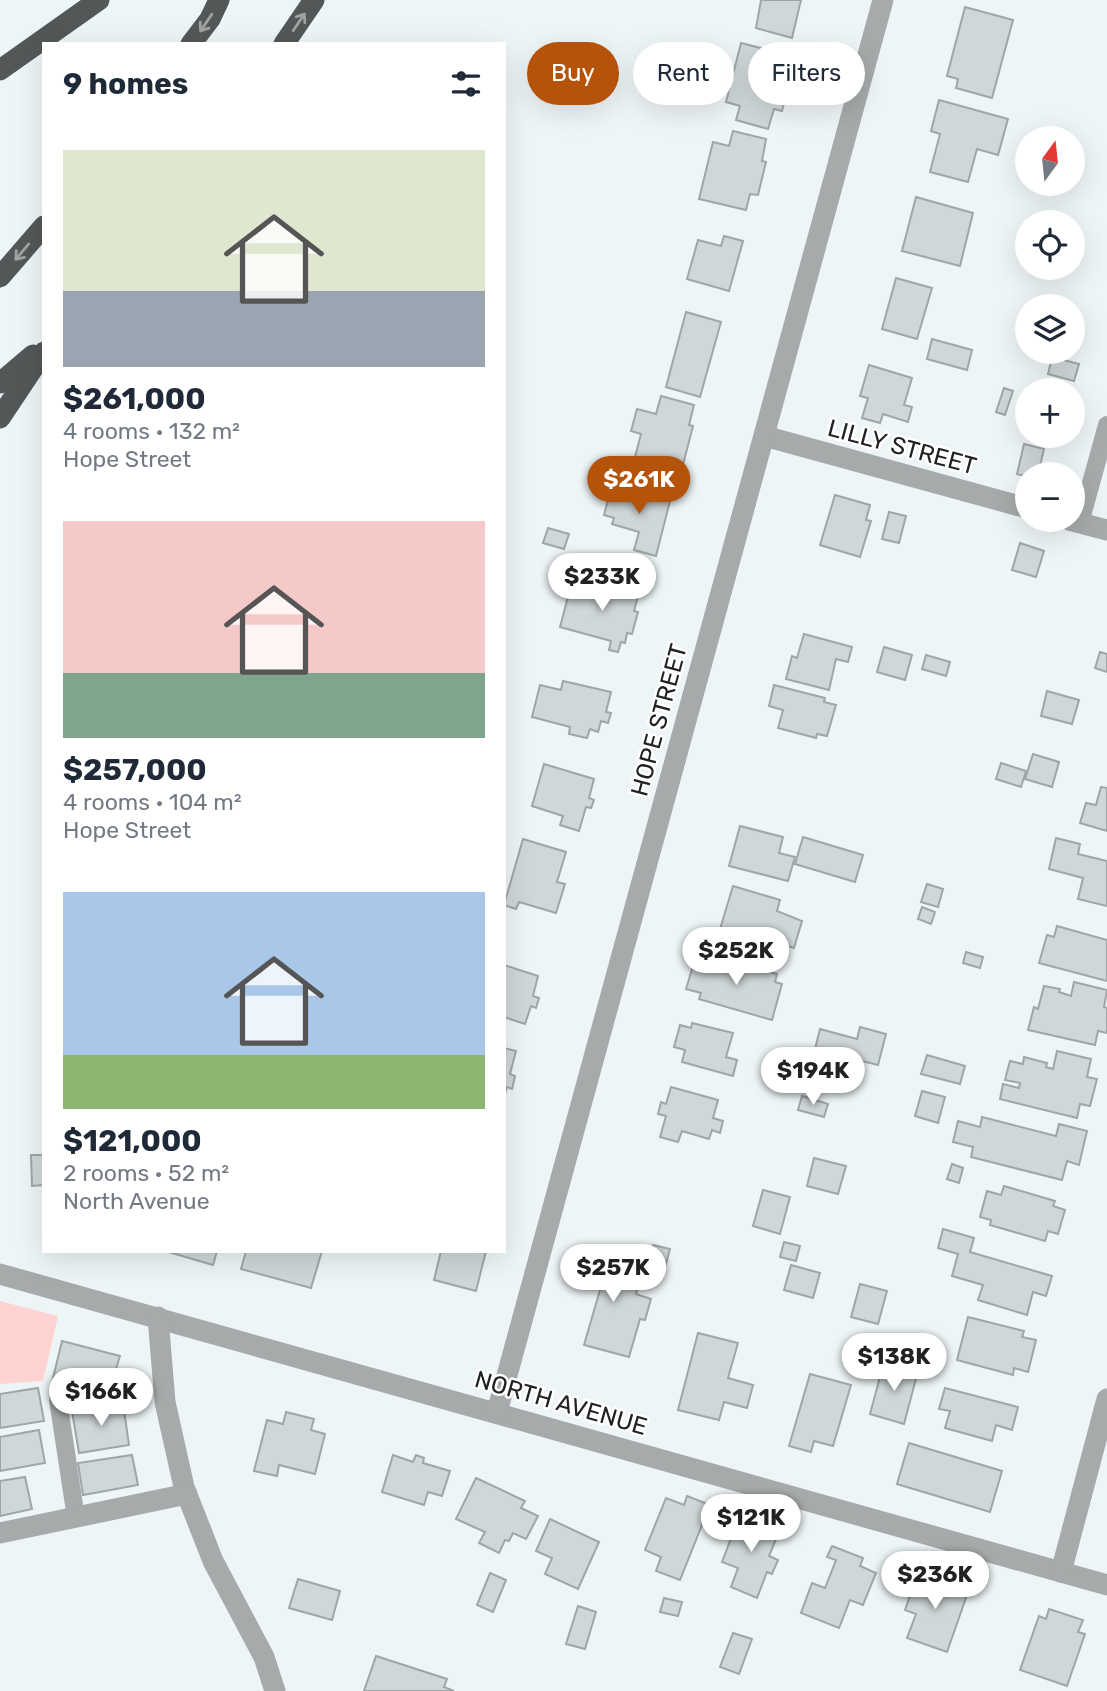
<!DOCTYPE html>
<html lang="en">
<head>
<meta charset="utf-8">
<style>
  :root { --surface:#fff; --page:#f2f2f3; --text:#1f2937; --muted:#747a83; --accent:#b45309 }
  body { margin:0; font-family:Rubik,sans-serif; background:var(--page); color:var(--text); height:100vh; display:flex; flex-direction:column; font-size:26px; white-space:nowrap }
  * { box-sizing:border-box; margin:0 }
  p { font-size:23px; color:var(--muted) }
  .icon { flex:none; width:38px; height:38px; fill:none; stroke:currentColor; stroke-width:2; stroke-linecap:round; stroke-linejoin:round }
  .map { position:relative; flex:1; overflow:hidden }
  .drawer { position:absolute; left:42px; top:42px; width:464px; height:1211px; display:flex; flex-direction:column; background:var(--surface); border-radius:0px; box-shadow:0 7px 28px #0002 }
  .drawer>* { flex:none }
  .top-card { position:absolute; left:527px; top:42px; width:474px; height:63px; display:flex; gap:14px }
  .needle { width:46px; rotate:15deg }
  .tools { position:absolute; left:1015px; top:126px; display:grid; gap:14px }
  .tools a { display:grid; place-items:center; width:70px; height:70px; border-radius:50%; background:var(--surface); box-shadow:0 7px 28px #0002; font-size:35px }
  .price { position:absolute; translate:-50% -60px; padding:0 16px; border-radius:24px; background:#fff; color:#222; font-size:23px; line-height:46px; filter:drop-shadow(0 2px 4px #0008) }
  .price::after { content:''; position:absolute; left:50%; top:42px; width:21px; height:16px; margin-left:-10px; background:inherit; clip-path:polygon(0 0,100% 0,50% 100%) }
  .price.active { background:var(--accent); color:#fff }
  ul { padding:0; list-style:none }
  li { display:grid; align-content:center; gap:14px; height:371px; padding:0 21px }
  li span { display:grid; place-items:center; height:217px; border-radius:0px; color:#555 }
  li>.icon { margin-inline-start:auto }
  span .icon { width:126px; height:126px; fill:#fffc; stroke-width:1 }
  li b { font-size:30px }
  h2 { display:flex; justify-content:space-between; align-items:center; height:84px; padding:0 21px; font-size:30px }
  .pill { padding:0 24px; border-radius:32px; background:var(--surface); box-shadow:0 7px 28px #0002; font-size:24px; line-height:63px }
  .pill.active { background:var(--accent); color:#fff }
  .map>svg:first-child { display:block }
  .green { fill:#ffd3d2 }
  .building { fill:#d0d7d8; stroke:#a0a6a7; stroke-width:2 }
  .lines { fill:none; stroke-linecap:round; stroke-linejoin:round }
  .service { stroke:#a7aaaa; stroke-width:18 }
  .minor { stroke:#a7aaaa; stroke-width:21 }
  .motorway { stroke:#525858; stroke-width:21 }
  .oneway { stroke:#a0a3a3 }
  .labels { text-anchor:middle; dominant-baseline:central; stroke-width:5; stroke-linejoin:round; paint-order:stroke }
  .street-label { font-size:24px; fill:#202223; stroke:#fff }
</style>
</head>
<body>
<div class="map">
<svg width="1107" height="1691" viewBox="0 0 1107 1691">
  <rect width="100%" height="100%" fill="#eef5f6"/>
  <path class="green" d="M0 1301 58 1316 43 1381 0 1384Z"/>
  <g class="building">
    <path d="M761 0H801L792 38 756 28Z"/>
    <path d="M965 7 1013 20 992 98 956 88 958 79 947 76Z"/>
    <path d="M741 43 788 55 783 73 791 75 782 111 774 109 768 129 736 120 740 106 726 102Z"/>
    <path d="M939 100 1008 119 998 155 977 149 968 182 930 172 940 134 931 131Z"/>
    <path d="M733 131 766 139 762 161 766 162 758 195 750 194 746 210 699 199 713 142 729 146Z"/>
    <path d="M916 197 973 213 960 266 902 251Z"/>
    <path d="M724 236 743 241 729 291 687 279 698 240 721 246Z"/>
    <path d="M896 278 932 288 917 339 882 329Z"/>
    <path d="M686 312 721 322 700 397 666 387Z"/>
    <path d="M932 339 972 350 967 370 927 359Z"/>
    <path d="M1052 357 1079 364 1074 381 1048 374Z"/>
    <path d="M869 365 912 378 904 405 912 407 908 422 883 414 880 423 862 418 868 398 860 396Z"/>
    <path d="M1004 388 1013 391 1005 415 996 412Z"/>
    <path d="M661 396 694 405 689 425 693 426 678 484 631 472 641 434 631 431 637 409 656 414Z"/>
    <path d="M1024 444 1044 449 1038 474H1027V477L1017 474Z"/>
    <path d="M612 485 670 501 656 556 634 550 639 532 612 524 614 518 604 515Z"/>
    <path d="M835 495 870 505 866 520 871 521 860 557 820 545Z"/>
    <path d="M889 512 906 516 899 543 882 539Z"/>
    <path d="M548 528 569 534 564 549 543 543Z"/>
    <path d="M1020 543 1044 551 1036 577 1012 570Z"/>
    <path d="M592 580 639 592 634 611 638 612 632 634 627 633 625 643 621 642 618 652 609 650 611 641 560 627 570 589 588 594Z"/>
    <path d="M804 634 852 647 848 662 836 659 829 690 786 679 792 656 797 658Z"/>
    <path d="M884 647 912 655 905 680 877 672Z"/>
    <path d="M1100 652 1107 654V672L1095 668Z"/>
    <path d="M926 655 950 662 946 676 922 669Z"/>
    <path d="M563 681 611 692 606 712 611 713 608 723 601 721 598 732 590 729 587 738 569 734 570 727 532 717 540 685 561 690Z"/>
    <path d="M774 685 825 698 824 702 836 705 827 736 817 734 816 738 778 728 783 710 769 706Z"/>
    <path d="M1047 691 1079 700 1072 724 1041 716Z"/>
    <path d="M1033 754 1059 762 1052 787 1025 779Z"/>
    <path d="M1001 763 1026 771 1021 787 996 779Z"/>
    <path d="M544 764 594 779 589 798 594 800 591 808 586 807 579 831 560 825 563 816 532 806Z"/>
    <path d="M1101 787 1107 788V831L1080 823 1086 803 1096 805Z"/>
    <path d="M740 826 783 837 779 853 795 857 788 881 729 866Z"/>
    <path d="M803 837 863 855 855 882 795 864Z"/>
    <path d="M1056 838 1080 844 1078 854 1107 861V906L1078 899 1083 878 1049 869Z"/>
    <path d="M523 839 566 852 557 882 565 884 556 913 519 902 516 909 504 905Z"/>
    <path d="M927 884 943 889 938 907 921 902Z"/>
    <path d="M733 886 780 900 777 911 802 921 794 948 748 934 744 947 717 939Z"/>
    <path d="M922 907 935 912 931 924 918 919Z"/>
    <path d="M1057 926 1107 940V981L1039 963 1047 935 1054 937Z"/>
    <path d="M966 952 983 957 980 968 963 963Z"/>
    <path d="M709 956 777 974 775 982 782 984 772 1020 699 999 701 993 686 989 695 959 707 963Z"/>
    <path d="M504 965 538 976 533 996 539 998 536 1008 531 1006 525 1024 504 1017Z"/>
    <path d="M1074 982 1107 990 1104 1007 1107 1008V1033L1098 1031 1095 1045 1028 1030 1034 1007 1038 1009 1044 986 1060 989 1059 992 1071 996Z"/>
    <path d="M692 1023 733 1033 726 1057 737 1060 733 1076 682 1062 685 1050 674 1047 680 1025 691 1028Z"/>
    <path d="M860 1027 886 1034 878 1065 815 1049 820 1029 857 1039Z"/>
    <path d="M504 1048 516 1051 510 1074 515 1076 512 1089 507 1087 504 1098Z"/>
    <path d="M1057 1051 1091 1059 1087 1077 1097 1079 1090 1106 1080 1104 1077 1118 1000 1099 1003 1084 1019 1088 1020 1083 1005 1080 1010 1061 1023 1064 1024 1057 1047 1063 1046 1067 1053 1069Z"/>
    <path d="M927 1055 965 1066 960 1084 921 1074Z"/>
    <path d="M671 1087 718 1100 713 1118 723 1121 720 1133 712 1130 709 1139 682 1131 678 1142 660 1137 666 1116 658 1114 661 1102 666 1104Z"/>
    <path d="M922 1091 945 1097 938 1123 915 1116Z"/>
    <path d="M802 1096 828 1104 824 1117 798 1110Z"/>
    <path d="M982 1117 1056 1136 1059 1124 1087 1131 1079 1165 1067 1161 1062 1180 971 1157 973 1147 953 1142 958 1121 980 1127Z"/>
    <path d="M31 1155H44V1185L32 1186Z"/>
    <path d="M814 1158 846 1166 838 1194 807 1186Z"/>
    <path d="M952 1164 963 1168 959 1183 947 1179Z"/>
    <path d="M1004 1186 1055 1201 1053 1206 1065 1210 1058 1234 1048 1231 1045 1241 990 1225 991 1220 980 1217 987 1191 1001 1195Z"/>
    <path d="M763 1190 790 1197 780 1234 753 1226Z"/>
    <path d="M943 1229 974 1238 970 1252 1052 1276 1046 1296 1033 1292 1027 1315 978 1300 983 1285 952 1276 958 1254 938 1248Z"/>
    <path d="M784 1242 800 1246 796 1261 780 1257Z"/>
    <path d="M653 1245 670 1249 662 1278 646 1273Z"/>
    <path d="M579 1250 608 1258 606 1263 642 1274 636 1294 651 1299 645 1320 640 1319 629 1357 584 1345 602 1283 572 1274Z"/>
    <path d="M165 1251H217L213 1265Z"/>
    <path d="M246 1251H322L311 1288 241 1269Z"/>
    <path d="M441 1251H486L476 1291 434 1280Z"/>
    <path d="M791 1265 820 1273 813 1298 784 1290Z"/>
    <path d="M860 1284 887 1291 878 1324 851 1317Z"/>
    <path d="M968 1317 1024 1331 1022 1337 1036 1340 1028 1372 1014 1368 1013 1375 957 1360Z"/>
    <path d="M698 1333 738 1343 728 1378 753 1385 747 1408 724 1402 719 1420 678 1410Z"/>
    <path d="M62 1341 120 1356 107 1398 52 1382Z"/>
    <path d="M884 1362 918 1371 904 1424 870 1414Z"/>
    <path d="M810 1374 851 1385 833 1446 814 1441 811 1452 789 1446Z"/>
    <path d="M38 1388 44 1421 0 1428V1394Z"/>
    <path d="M945 1388 1018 1407 1012 1430 996 1425 992 1441 945 1428 950 1411 939 1409Z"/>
    <path d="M123 1403 129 1445 79 1453 72 1411Z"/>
    <path d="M286 1412 314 1419 311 1430 325 1434 315 1474 279 1465 277 1476 254 1471 267 1420 283 1424Z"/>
    <path d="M39 1430 45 1463 0 1471V1437Z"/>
    <path d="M909 1443 1002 1471 990 1512 897 1484Z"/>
    <path d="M132 1455 138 1485 83 1495 78 1463Z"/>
    <path d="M393 1455 413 1462 416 1455 424 1458 423 1463 450 1471 442 1496 428 1492 424 1505 382 1492Z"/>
    <path d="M25 1477 32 1509 0 1516V1481Z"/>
    <path d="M476 1478 525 1501 521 1508 538 1516 526 1539 513 1533 509 1541 505 1540 499 1553 479 1543 485 1532 456 1519Z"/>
    <path d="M687 1496 710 1505 680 1580 656 1571 661 1557 645 1550 666 1498 684 1505Z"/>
    <path d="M741 1512 774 1525 769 1536 776 1539 769 1556 778 1560 772 1574 767 1572 757 1598 731 1587 738 1568 722 1562Z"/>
    <path d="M550 1519 599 1542 578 1589 545 1574 552 1558 536 1551Z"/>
    <path d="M832 1546 863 1558 860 1566 876 1573 863 1605 850 1600 839 1628 801 1613 812 1583 825 1588 836 1560 827 1557Z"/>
    <path d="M490 1573 506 1580 493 1612 477 1605Z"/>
    <path d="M926 1573 964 1586 961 1593 967 1595 947 1652 907 1638 916 1614 905 1610 915 1581 922 1583Z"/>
    <path d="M298 1579 340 1591 332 1620 289 1608Z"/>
    <path d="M664 1598 682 1602 678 1616 660 1612Z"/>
    <path d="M578 1606 596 1612 585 1649 566 1644Z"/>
    <path d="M1049 1609 1083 1620 1078 1632 1085 1634 1067 1686 1020 1670 1039 1616 1046 1619Z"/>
    <path d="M733 1633 752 1639 739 1674 720 1667Z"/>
    <path d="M376 1656 447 1679 444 1687 454 1691H364Z"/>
  </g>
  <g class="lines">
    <g class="service">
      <path d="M1080 523 1107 425"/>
      <path d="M58 1400 76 1518"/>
    </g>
    <g class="minor">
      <path d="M764 436 1027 508"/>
      <path d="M1069 520 1107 530"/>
      <path d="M0 1274 1107 1585"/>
      <path d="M158 1317 165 1402 184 1487 213 1561 264 1657 275 1691"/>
      <path d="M497 1412 883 0"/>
      <path d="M0 1533 187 1494"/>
      <path d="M1061 1572 1107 1399"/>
    </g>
    <g class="motorway">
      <path d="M191 44 210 19 219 0"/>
      <path d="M284 44 314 0"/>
      <path d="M0 70 99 0"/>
      <path d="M0 277 44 226"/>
      <path d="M0 383 33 355"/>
      <path d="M0 418 44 352"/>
    </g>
  </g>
  <defs><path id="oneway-shaft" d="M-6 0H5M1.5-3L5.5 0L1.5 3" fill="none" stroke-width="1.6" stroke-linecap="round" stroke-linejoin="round" transform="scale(1.75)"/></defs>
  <g class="oneway">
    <use href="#oneway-shaft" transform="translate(299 22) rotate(-56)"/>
    <use href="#oneway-shaft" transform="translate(206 23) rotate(124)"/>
    <use href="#oneway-shaft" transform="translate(22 252) rotate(130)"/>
  </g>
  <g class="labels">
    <g class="street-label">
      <text transform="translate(902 447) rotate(15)">LILLY STREET</text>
      <text transform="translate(659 720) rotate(-75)">HOPE STREET</text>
      <text transform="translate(561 1403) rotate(16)">NORTH AVENUE</text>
    </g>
  </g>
</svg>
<div class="tools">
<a><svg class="needle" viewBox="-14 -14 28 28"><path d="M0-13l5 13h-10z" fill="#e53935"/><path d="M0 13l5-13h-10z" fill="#747a83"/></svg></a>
<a><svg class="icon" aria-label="locate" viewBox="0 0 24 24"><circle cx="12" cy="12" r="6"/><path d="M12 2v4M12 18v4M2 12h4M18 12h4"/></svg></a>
<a><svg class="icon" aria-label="layers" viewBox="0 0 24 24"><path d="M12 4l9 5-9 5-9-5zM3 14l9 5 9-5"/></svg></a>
<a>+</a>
<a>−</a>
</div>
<b class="price active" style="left:639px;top:516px">$261K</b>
<b class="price" style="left:602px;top:613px">$233K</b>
<b class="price" style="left:736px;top:987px">$252K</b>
<b class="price" style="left:813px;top:1107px">$194K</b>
<b class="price" style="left:613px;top:1304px">$257K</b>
<b class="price" style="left:894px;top:1393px">$138K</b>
<b class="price" style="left:101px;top:1428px">$166K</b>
<b class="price" style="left:751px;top:1554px">$121K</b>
<b class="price" style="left:935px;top:1611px">$236K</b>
<div class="top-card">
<a class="pill active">Buy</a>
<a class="pill">Rent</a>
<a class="pill">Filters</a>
</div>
<section class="drawer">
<h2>9 homes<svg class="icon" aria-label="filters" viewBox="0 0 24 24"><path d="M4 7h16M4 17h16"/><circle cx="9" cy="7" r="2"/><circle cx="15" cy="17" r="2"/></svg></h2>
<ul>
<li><span style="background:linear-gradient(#dfe7d0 65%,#9aa5b1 0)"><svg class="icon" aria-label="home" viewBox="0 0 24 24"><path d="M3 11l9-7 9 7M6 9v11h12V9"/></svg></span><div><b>$261,000</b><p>4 rooms · 132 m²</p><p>Hope Street</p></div></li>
<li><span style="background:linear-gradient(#f6c9c9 70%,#7fa58c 0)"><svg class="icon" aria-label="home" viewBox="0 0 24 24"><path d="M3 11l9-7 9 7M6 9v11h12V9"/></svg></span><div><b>$257,000</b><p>4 rooms · 104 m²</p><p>Hope Street</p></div></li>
<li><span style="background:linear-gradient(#a9c7e8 75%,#8fb573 0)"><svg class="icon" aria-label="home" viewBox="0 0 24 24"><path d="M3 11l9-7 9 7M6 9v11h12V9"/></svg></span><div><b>$121,000</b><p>2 rooms · 52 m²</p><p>North Avenue</p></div></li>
</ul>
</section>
</div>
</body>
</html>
